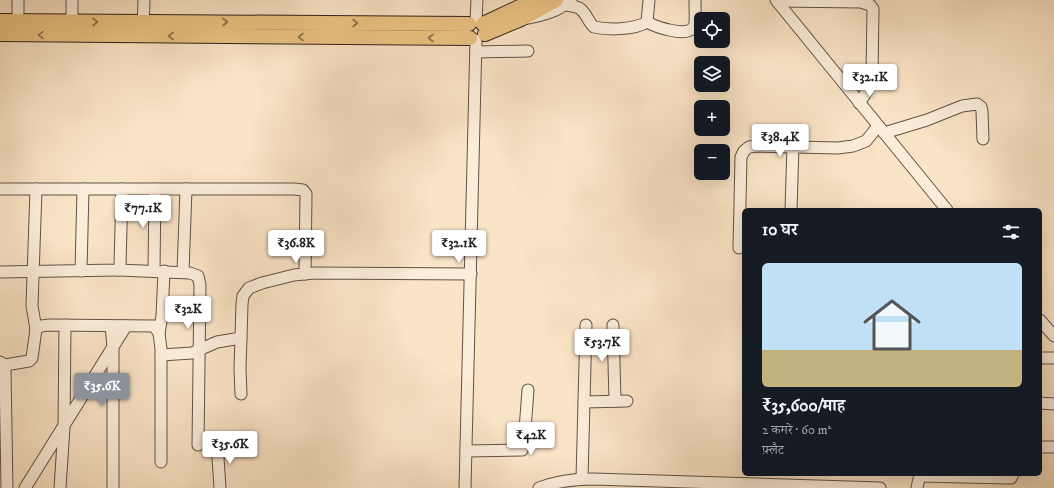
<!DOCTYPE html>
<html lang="hi">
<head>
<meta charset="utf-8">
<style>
  :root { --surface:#171b24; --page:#242831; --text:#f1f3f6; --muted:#9ea1a6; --line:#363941; --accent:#8c9099 }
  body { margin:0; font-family:"IM FELL DW Pica","Noto Serif Devanagari",serif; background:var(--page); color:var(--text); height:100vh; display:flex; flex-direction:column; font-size:15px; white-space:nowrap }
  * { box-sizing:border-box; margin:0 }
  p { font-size:13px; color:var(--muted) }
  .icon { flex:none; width:22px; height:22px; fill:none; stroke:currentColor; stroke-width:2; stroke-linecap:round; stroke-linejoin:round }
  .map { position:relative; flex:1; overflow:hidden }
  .panel { position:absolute; left:742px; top:208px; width:300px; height:268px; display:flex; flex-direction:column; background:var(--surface); border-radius:6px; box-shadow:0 4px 16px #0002 }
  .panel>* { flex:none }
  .fabs { position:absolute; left:694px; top:12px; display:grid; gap:8px }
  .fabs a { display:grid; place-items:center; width:36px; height:36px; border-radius:6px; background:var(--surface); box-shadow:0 4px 16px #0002; font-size:20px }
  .price { position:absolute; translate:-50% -34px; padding:0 9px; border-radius:4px; background:#fff; color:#222; font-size:13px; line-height:26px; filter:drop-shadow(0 1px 2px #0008) }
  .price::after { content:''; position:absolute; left:50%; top:24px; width:12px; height:9px; margin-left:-6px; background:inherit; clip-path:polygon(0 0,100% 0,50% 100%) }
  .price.on { background:var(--accent); color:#fff }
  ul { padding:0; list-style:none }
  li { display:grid; align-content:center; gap:8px; height:212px; padding:0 20px }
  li+li { border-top:1px solid var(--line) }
  li span { display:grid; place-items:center; height:124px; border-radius:6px; color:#555 }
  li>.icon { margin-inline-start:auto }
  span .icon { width:72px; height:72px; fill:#fffc; stroke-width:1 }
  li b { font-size:17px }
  h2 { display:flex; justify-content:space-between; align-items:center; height:48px; padding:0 20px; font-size:17px }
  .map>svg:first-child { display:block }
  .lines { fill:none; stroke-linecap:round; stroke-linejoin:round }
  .minor-casing { stroke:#605246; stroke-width:13 }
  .major-casing { stroke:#2d221c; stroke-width:16 }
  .minor { stroke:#fcedda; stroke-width:11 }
  .major { stroke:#edc283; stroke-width:14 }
  .oneway { stroke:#8d7250 }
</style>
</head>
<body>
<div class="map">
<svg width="1054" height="488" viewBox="0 0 1054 488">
  <rect width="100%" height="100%" fill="#fae4c6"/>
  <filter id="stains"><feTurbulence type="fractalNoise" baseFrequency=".005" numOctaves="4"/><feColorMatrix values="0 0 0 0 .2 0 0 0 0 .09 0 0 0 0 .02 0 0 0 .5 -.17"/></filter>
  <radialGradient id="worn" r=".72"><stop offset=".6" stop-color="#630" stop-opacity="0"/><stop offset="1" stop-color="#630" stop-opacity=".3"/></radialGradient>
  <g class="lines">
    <g class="minor-casing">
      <g id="minor">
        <path d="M776 0 947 210"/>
        <path d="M777 1 861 2 870 5 873 9 872 76C870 87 866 94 859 103"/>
        <path d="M566 5C570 6 575 6 579 8 586 12 588 22 594 27 608 30 634 30 647 22L649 0"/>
        <path d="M528 18C545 15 558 11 571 0"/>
        <path d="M18 21V0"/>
        <path d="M72 21V0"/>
        <path d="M476 21 477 0"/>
        <path d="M647 22C656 27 685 37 693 28 696 25 695 6 695 0"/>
        <path d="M143 30 144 0"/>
        <path d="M476 52 528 51"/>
        <path d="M884 133 927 120 962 106 977 104 981 107 982 111 983 139"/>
        <path d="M0 189H294L303 190 306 194 305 274"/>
        <path d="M36 189 32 306 36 329"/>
        <path d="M791 210 793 146"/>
        <path d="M739 248 741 157 744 151 749 147 756 146 838 148 853 146 866 141 878 126"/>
        <path d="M118 270 190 273 198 276 200 285 198 445"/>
        <path d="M81 271 83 189"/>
        <path d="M154 271 155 189"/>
        <path d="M0 272 118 270 120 266 122 189"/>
        <path d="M183 272 186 189"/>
        <path d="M1040 320 1054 336"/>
        <path d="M613 325 615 401"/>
        <path d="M111 326 113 347V487"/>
        <path d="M159 333 162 316 164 271"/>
        <path d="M161 355 192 353 217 342 241 338"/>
        <path d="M1040 358H1054"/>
        <path d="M0 362 5 365V370L7 488"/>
        <path d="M5 365 29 361 32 358 36 329 41 326 49 325 154 326 159 333 161 349V462"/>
        <path d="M241 394 240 369 242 304 243 296 249 288 262 283 294 275 314 273 471 274"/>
        <path d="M584 402 627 401"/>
        <path d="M1040 403 1054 404"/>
        <path d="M217 443 220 488"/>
        <path d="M1040 447H1054"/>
        <path d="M466 451 522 450 524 443 528 390"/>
        <path d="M920 476 1008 478H1011L1013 474"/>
        <path d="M582 479 586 325"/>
        <path d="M25 488 126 326"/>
        <path d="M60 488 64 427 65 325"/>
        <path d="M465 488 476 40"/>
        <path d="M539 488C557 481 574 479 593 479L880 488"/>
        <path d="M917 488 920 474"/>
      </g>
    </g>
    <g class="major-casing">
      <g id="major">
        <path d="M0 21 469 24"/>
        <path d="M483 24 534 0"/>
        <path d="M0 34 470 38"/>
        <path d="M485 34 521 19 556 0"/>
      </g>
    </g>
    <use href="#minor" class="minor"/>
    <use href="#major" class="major"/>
  </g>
  <defs><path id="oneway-chevron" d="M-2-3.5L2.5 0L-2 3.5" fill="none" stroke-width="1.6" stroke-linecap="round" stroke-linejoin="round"/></defs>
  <g class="oneway">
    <use href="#oneway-chevron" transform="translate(95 22)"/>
    <use href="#oneway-chevron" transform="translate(225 22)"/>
    <use href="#oneway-chevron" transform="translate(355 23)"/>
    <use href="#oneway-chevron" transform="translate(41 35) rotate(-179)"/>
    <use href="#oneway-chevron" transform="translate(171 36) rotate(-180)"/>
    <use href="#oneway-chevron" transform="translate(301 37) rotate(-180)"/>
    <use href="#oneway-chevron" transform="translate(431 38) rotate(-180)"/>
  </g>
  <rect width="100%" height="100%" filter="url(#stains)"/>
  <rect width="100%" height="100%" fill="url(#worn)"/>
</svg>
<div class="fabs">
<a><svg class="icon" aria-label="locate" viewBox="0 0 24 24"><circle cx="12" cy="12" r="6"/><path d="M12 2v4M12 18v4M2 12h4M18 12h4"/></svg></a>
<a><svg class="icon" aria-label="layers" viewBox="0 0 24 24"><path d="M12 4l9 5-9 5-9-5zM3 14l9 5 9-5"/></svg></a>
<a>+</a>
<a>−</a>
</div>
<b class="price" style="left:870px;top:98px">₹32.1K</b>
<b class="price" style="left:780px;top:158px">₹38.4K</b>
<b class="price" style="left:143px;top:229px">₹77.1K</b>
<b class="price" style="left:296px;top:264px">₹36.8K</b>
<b class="price" style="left:459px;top:264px">₹32.1K</b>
<b class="price" style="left:188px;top:330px">₹32K</b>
<b class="price" style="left:602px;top:363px">₹53.7K</b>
<b class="price on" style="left:102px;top:407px">₹35.6K</b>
<b class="price" style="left:531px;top:456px">₹42K</b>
<b class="price" style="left:230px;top:465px">₹35.6K</b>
<section class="panel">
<h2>10 घर<svg class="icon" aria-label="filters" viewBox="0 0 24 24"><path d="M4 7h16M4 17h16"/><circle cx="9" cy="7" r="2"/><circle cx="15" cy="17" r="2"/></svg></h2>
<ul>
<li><span style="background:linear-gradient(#bfe0f5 70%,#c2b280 0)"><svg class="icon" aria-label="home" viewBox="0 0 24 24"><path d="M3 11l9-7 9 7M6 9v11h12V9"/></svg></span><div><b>₹35,600/माह</b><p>2 कमरे · 60 m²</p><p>फ़्लैट</p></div></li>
</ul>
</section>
</div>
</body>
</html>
